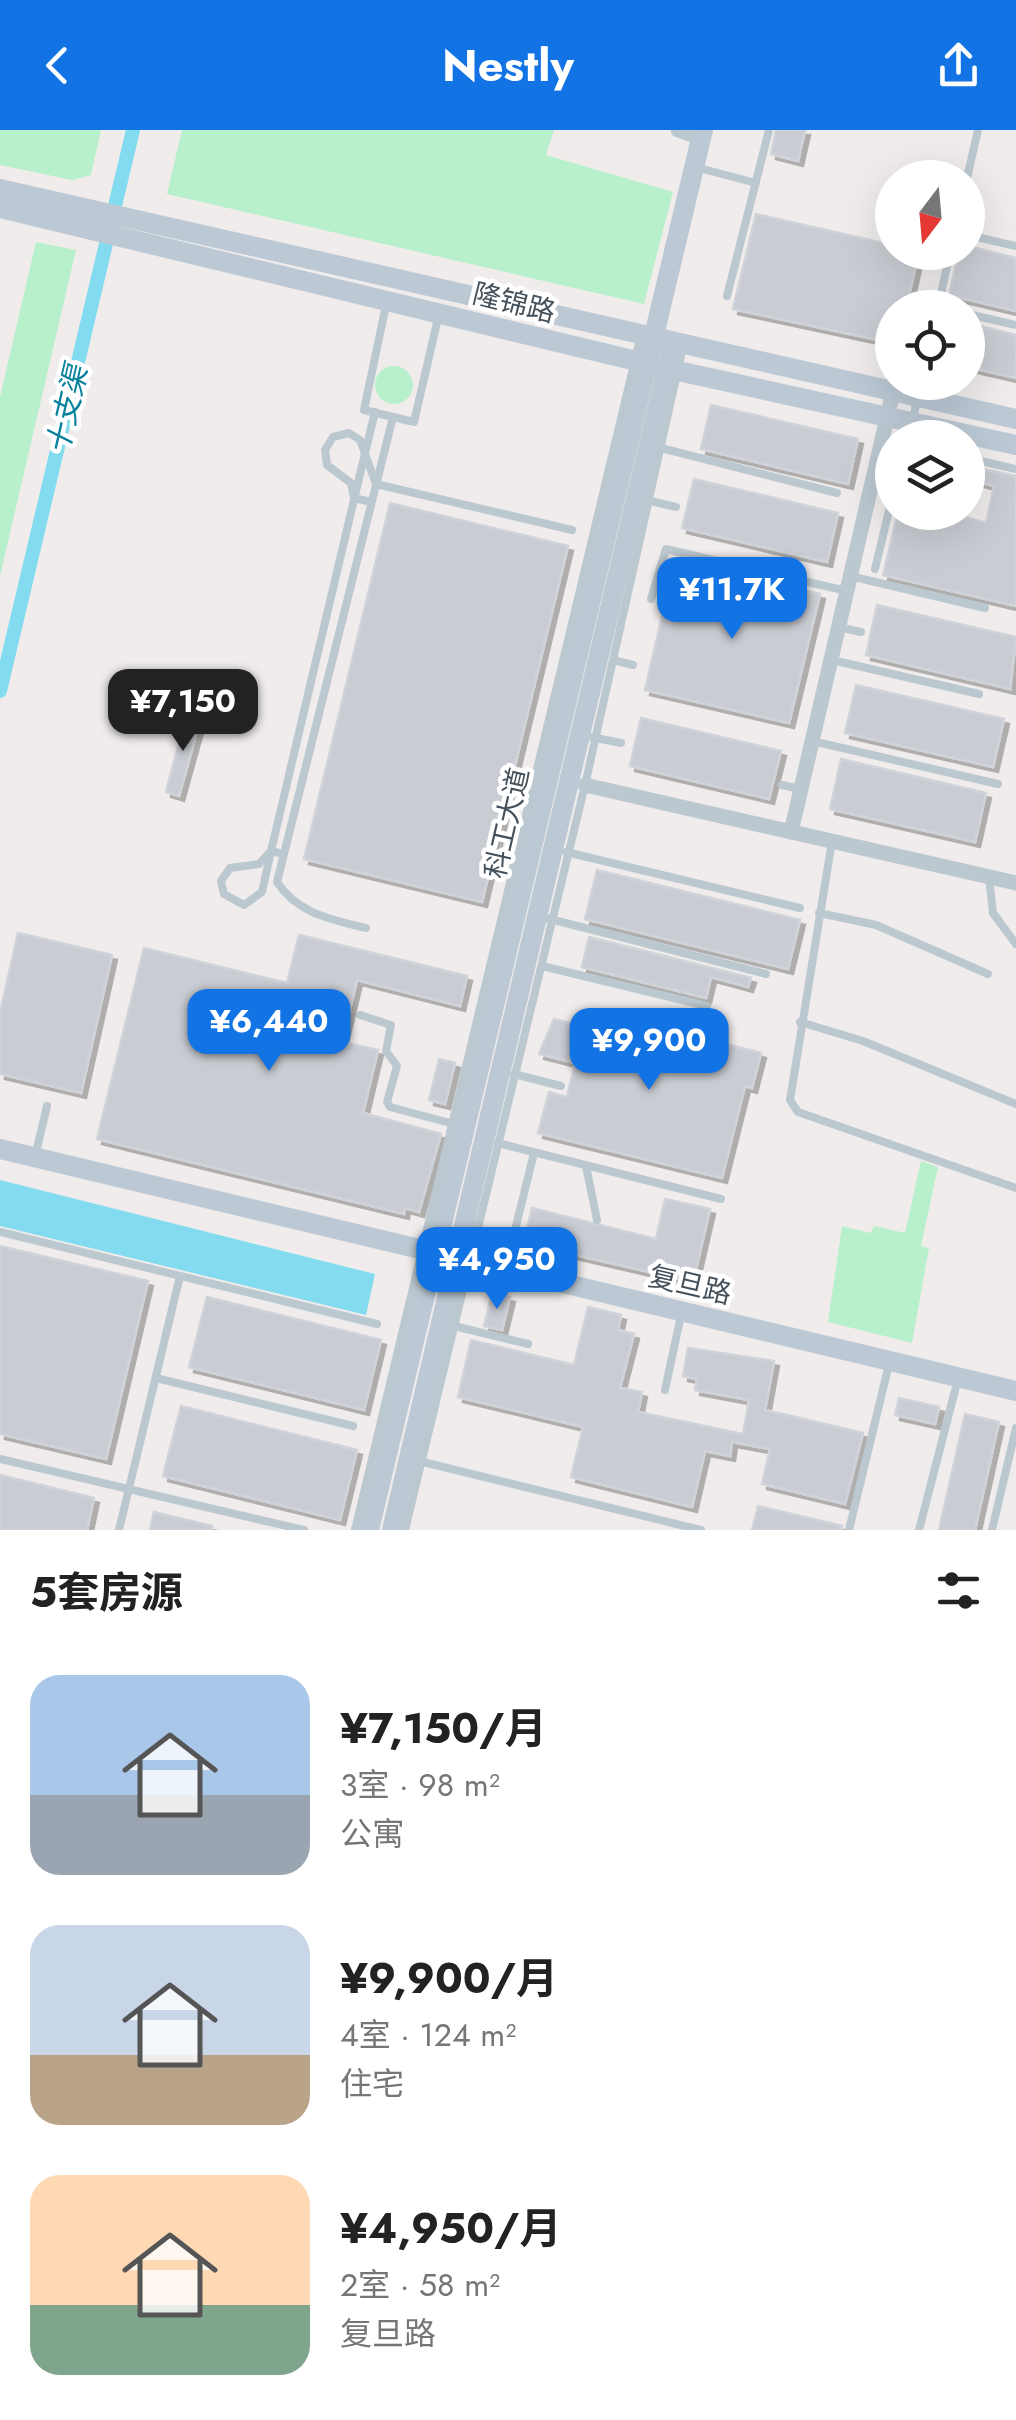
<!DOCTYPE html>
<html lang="zh">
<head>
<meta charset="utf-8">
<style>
  :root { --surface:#fff; --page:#f6f6f6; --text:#222; --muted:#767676; --accent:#1273e4 }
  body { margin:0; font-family:Jost,"Noto Sans SC",sans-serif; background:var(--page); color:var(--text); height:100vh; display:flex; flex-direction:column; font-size:38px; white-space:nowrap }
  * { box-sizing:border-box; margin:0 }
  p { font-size:32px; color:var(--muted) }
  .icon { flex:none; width:55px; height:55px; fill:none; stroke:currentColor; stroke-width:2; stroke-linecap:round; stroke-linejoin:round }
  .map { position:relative; height:1400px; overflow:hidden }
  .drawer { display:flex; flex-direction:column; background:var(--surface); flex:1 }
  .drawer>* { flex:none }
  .needle { width:65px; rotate:196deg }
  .controls { position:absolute; left:875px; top:30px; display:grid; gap:20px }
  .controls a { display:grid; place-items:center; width:110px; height:110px; border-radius:50%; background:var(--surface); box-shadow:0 10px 40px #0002; font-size:50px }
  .price { position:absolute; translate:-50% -85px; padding:0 22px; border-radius:20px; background:var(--accent); color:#fff; font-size:32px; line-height:65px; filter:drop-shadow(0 2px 5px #0008) }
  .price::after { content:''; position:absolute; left:50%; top:60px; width:30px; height:22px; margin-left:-15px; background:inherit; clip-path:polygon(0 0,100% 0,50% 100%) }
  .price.current { background:#222; color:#fff }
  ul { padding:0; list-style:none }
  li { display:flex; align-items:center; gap:30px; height:250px; padding:0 30px }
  li span { display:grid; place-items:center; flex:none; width:280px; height:200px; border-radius:30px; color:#555 }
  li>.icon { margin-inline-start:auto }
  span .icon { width:120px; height:120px; fill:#fffc; stroke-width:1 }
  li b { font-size:42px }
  h2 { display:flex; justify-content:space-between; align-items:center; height:120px; padding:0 30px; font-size:42px }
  header { display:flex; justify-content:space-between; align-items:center; height:130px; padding:0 30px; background:var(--accent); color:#fff; font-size:45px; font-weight:700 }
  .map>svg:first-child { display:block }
  .green { fill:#b8f0cc }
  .water { fill:#83dbef }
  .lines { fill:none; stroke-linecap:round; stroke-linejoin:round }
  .canal { stroke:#83dbef; stroke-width:14 }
  .building { fill:#c9ccd2; stroke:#d0d3d9; stroke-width:2.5; filter:url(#shadow) }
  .lane { stroke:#bcc8d0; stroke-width:8 }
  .street { stroke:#bcc8d0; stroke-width:15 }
  .secondary { stroke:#bcc9d5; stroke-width:20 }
  .labels { text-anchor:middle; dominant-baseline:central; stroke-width:9; stroke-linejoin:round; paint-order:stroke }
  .street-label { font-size:28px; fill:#44515b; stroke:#fff }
  .water-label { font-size:30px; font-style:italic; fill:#08819c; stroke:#fff }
</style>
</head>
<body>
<header><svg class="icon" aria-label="back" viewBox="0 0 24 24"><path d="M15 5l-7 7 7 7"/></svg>Nestly<svg class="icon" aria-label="share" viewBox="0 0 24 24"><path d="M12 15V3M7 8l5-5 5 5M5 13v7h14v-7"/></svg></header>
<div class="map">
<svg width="1016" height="1400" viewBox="0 0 1016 1400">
  <defs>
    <filter id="shadow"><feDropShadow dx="5" dy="5" stdDeviation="0" flood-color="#0004"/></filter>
  </defs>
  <rect width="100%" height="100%" fill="#f0ecec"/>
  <g class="green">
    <path d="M0 0H101L91 45 72 50 0 35Z"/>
    <path d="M182 0H554L546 25 673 62 644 174 167 64Z"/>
    <path d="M36 112 76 120 0 446V267Z"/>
    <circle cx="394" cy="255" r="19"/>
    <path d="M921 1031 938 1037 921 1116 929 1118 912 1213 828 1192 842 1096 871 1103 874 1096 905 1103Z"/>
  </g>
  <path class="water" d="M0 1050 375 1144 366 1185 0 1096Z"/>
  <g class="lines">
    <path class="canal" d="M0 561 133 0"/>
  </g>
  <g class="building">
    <path d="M776 0H805L798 31 771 24Z"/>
    <path d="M756 84 892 115V122H919L906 178H892V213L733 179Z"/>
    <path d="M968 116 1016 128V181L949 165 959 122H968Z"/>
    <path d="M968 193 1016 205V248L968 237Z"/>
    <path d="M711 275 858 309 848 354 701 319Z"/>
    <path d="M968 336 1016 346V476L883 445 898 382H948L986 393 994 356 968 349Z"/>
    <path d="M694 349 838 383 827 432 682 398Z"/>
    <path d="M390 373 568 416 482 772 304 729Z"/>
    <path d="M675 430 820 464 789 593 645 560Z"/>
    <path d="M877 475 1016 507 1010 559 866 525Z"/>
    <path d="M856 555 1004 589 993 637 845 603Z"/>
    <path d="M187 583 201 587 179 666 166 662Z"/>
    <path d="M641 588 781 621 769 669 630 636Z"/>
    <path d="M841 629 986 663 975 712 830 679Z"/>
    <path d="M597 740 800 790 788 839 585 789Z"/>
    <path d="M18 803 112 825 81 963 0 944V883Z"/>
    <path d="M299 805 467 846 460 876 357 850 342 912 378 920 363 983 441 1004 419 1082 405 1078 404 1084 97 1009 144 818 287 853Z"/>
    <path d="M589 807 751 848 748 857 711 847 706 868 582 837Z"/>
    <path d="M608 884 761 923 752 958 745 956 722 1048 538 1003 549 962 567 967 575 933 539 924 554 889 604 902Z"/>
    <path d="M439 929 455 933 445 974 429 970Z"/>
    <path d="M665 1069 710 1079 693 1152 524 1113 532 1078 656 1109Z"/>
    <path d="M0 1116 148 1151 106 1329 0 1304Z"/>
    <path d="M492 1163 510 1167 502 1200 484 1196Z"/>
    <path d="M207 1167 381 1210 364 1280 189 1237Z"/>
    <path d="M588 1177 621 1185 618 1200 634 1204 620 1258 642 1262 638 1282 743 1304 749 1270 695 1260 697 1249 683 1246 688 1218 774 1231 765 1280 863 1303 845 1374 762 1354 770 1319 732 1312 730 1326 705 1321 692 1377 571 1347 583 1297 458 1267 471 1210 574 1235Z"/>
    <path d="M899 1268 939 1277 935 1294 895 1285Z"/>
    <path d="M181 1276 357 1320 340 1390 163 1346Z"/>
    <path d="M965 1284 999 1292 975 1400H939Z"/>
    <path d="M0 1345 94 1368 87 1400H0Z"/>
    <path d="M758 1376 842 1396 841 1400H752Z"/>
    <path d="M154 1382 212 1396V1400H150Z"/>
  </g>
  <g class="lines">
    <g class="lane">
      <path d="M699 38 756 53"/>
      <path d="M967 48 978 0"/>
      <path d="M968 105 1016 116"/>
      <path d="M727 166 769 0"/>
      <path d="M386 175 364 280 414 292 438 188"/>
      <path d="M938 178 950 122"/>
      <path d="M968 184 1016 195"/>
      <path d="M913 288 921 252"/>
      <path d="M661 318 837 363"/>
      <path d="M968 328 1016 339"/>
      <path d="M646 370 676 377"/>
      <path d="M371 372 354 368 351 353 327 335 325 320 333 307 349 303 360 310 376 354 572 400"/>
      <path d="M875 439 892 368"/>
      <path d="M850 446 985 478"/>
      <path d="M651 469 666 419 847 461"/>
      <path d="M838 497 861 502"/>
      <path d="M613 530 633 535"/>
      <path d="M832 530 979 564"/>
      <path d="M591 607 621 613"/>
      <path d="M812 611 998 654"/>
      <path d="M782 655 800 659"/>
      <path d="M832 711 790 970 798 982 1016 1058"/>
      <path d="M566 722 800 778"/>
      <path d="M283 724 271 721 259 734 230 738 221 751 224 764 244 775 262 762 271 721 366 319 375 282"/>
      <path d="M989 747 993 783 1016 814"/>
      <path d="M819 783 876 795 988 844"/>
      <path d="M538 786 766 844"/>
      <path d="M366 798C331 789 298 784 277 752L393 287"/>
      <path d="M542 836 707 876"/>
      <path d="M360 885 391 895 386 921 397 936 387 972 390 977 454 994"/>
      <path d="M800 892 863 911 1016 974"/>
      <path d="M514 944 561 956"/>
      <path d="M498 1013 721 1069"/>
      <path d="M35 1027 47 976"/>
      <path d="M586 1036 597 1090"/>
      <path d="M516 1096 534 1023"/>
      <path d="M0 1102 377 1194"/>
      <path d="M454 1196 528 1214"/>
      <path d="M156 1248 353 1296"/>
      <path d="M665 1260 681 1185"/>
      <path d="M0 1329 304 1400"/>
      <path d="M419 1331 701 1400"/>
      <path d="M119 1400 180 1146"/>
      <path d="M355 1400 641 205"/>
      <path d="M405 1400 585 655 683 217"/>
      <path d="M849 1400 889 1234"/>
      <path d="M919 1400 958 1249"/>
      <path d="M992 1400 1016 1298"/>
    </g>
    <g class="street">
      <path d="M678 0 701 8"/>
      <path d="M585 655 1016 753"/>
      <path d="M791 702 893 262"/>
    </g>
    <g class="secondary">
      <path d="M0 59 1016 289"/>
      <path d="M0 78 678 241 1016 315"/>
      <path d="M0 1019 1016 1261"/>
      <path d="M369 1400 703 0"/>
      <path d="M392 1400 673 212"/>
    </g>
  </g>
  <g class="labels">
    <g class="street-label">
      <text transform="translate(514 173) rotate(14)">隆锦路</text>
      <text transform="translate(507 693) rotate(-77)">科工大道</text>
      <text transform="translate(690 1155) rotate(13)">复旦路</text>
    </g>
    <g class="water-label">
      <text transform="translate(67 280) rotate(-77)">十支渠</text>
    </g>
  </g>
</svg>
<div class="controls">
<a><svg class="needle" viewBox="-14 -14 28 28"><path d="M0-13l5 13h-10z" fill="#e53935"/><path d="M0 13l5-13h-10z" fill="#767676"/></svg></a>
<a><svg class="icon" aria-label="locate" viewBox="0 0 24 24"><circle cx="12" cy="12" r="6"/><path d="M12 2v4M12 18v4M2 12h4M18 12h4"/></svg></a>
<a><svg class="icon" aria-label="layers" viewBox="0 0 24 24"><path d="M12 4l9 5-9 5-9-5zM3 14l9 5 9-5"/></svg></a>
</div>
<b class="price" style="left:732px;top:512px">¥11.7K</b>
<b class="price current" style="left:183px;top:624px">¥7,150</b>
<b class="price" style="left:269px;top:944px">¥6,440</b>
<b class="price" style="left:649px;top:963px">¥9,900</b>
<b class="price" style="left:497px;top:1182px">¥4,950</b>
</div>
<section class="drawer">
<h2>5套房源<svg class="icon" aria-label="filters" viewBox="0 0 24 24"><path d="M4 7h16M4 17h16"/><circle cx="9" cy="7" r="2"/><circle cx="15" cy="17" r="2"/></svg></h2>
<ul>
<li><span style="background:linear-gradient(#a9c7e8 60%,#9aa5b1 0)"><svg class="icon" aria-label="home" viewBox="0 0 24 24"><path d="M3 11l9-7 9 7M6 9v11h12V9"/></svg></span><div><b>¥7,150/月</b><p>3室 · 98 m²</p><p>公寓</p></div></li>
<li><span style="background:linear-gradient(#c9d6e8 65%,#b9a48a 0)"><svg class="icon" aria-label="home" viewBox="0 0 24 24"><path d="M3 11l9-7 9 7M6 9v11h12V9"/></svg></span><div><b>¥9,900/月</b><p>4室 · 124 m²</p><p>住宅</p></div></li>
<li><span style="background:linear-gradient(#ffd9b3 65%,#7fa58c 0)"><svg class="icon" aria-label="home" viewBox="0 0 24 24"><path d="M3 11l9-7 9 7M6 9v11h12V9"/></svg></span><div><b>¥4,950/月</b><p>2室 · 58 m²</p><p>复旦路</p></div></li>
</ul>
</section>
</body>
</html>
